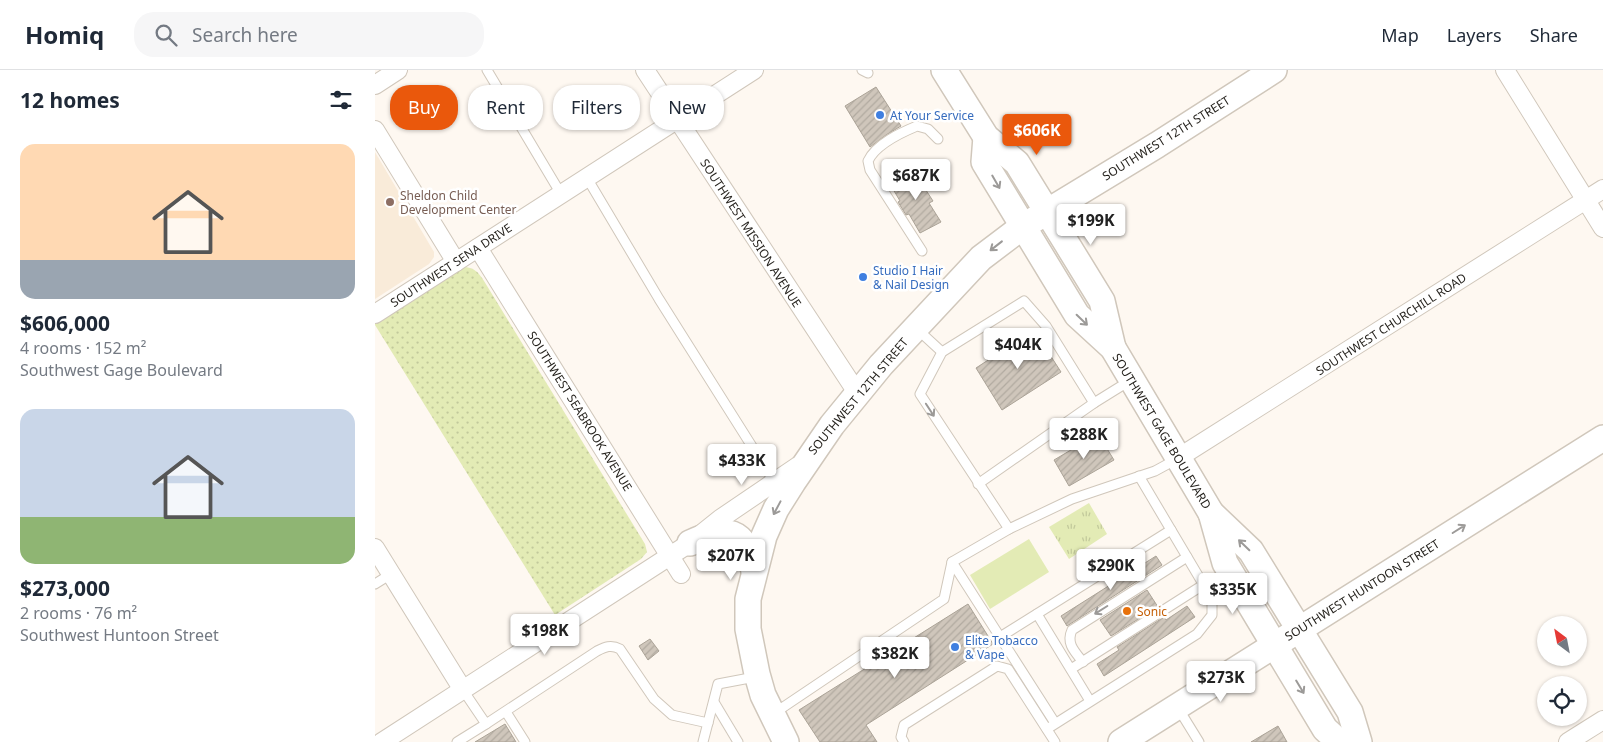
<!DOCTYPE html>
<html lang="en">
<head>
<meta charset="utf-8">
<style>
  :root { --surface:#fff; --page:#f6f6f7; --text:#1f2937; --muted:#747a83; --line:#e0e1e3; --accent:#ea580c }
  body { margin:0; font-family:"Noto Sans",sans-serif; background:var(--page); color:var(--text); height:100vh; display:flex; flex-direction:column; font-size:19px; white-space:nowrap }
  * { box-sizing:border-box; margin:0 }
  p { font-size:16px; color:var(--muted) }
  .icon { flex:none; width:28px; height:28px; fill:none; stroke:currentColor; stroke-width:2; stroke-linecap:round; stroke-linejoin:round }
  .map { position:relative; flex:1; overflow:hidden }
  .side { display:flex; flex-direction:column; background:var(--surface); width:375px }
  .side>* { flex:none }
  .banner { position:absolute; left:15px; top:15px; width:475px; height:45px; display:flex; gap:10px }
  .needle { width:32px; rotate:328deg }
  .fabs { position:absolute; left:1162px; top:546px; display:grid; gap:10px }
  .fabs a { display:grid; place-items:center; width:50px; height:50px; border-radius:50%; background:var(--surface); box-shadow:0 1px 4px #0004; font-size:25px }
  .price { position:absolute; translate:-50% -42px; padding:0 11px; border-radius:5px; background:#fff; color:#222; font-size:16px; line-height:32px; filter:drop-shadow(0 1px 2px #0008) }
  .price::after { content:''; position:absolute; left:50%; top:30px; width:15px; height:11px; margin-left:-8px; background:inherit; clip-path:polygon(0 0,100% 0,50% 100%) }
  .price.selected { background:var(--accent); color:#fff }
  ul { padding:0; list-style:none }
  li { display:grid; align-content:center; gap:10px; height:265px; padding:0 20px }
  li span { display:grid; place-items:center; height:155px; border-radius:15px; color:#555 }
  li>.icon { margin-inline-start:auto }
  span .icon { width:90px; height:90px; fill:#fffc; stroke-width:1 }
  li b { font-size:21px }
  h2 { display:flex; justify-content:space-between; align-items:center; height:60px; padding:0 20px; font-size:21px }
  .tag { padding:0 18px; border-radius:20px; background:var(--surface); box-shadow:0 1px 4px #0004; font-size:18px; line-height:45px }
  .tag.selected { background:var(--accent); color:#fff }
  header { display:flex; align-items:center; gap:30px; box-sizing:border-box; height:70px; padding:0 25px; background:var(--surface); border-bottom:1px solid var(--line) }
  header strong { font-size:24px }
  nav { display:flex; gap:28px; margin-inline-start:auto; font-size:18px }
  .search { width:350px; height:45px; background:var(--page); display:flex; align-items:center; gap:12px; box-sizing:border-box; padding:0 18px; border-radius:20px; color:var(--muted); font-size:19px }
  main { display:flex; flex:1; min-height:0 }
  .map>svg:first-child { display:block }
  .built { fill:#f9ebd9 }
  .grass { fill:url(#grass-dots) }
  .park { fill:url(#park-tufts) }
  .pitch { fill:#e3ebb5 }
  .building { fill:url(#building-hatch); stroke:#aba397 }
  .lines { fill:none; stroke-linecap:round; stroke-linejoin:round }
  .service-casing { stroke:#d0c7bb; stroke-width:11 }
  .minor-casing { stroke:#d0c7bb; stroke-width:20 }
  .secondary-casing { stroke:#d0c7bb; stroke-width:28 }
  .service { stroke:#fff; stroke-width:9 }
  .minor { stroke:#fff; stroke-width:18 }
  .secondary { stroke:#fff; stroke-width:25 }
  .oneway { stroke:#9c9a98 }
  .shop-dot { fill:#3f7fe0; stroke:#fff; stroke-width:2 }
  .education-dot { fill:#8d6e63; stroke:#fff; stroke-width:2 }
  .food-dot { fill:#e8710a; stroke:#fff; stroke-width:2 }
  .labels { text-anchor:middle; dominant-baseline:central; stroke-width:5; stroke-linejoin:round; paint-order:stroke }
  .shop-label { font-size:12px; fill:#366cbe; stroke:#fff; text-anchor:start }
  .street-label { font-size:12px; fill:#221f1a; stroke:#fff }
  .education-label { font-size:12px; fill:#785e54; stroke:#fff; text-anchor:start }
  .food-label { font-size:12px; fill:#c56008; stroke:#fff; text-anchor:start }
</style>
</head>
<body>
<header>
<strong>Homiq</strong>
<div class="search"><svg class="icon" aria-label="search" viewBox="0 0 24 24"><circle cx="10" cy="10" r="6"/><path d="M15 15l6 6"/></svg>Search here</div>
<nav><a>Map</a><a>Layers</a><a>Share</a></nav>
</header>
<main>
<section class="side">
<h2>12 homes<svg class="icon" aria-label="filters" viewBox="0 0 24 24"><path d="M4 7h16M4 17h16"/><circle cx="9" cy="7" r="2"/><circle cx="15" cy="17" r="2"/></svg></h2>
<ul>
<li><span style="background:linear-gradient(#ffd9b3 75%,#9aa5b1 0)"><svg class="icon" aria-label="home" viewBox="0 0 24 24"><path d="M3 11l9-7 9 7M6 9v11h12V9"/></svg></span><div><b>$606,000</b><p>4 rooms · 152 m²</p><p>Southwest Gage Boulevard</p></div></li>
<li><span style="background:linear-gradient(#c9d6e8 70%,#8fb573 0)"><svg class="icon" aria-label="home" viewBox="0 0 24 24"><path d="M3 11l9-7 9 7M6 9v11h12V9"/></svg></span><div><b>$273,000</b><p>2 rooms · 76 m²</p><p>Southwest Huntoon Street</p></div></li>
</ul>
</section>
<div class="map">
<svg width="1228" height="672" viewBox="0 0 1228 672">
  <defs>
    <pattern id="grass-dots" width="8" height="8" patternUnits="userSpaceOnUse" patternTransform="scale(1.25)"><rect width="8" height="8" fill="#e3ebb5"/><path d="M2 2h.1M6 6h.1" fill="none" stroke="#c2c99b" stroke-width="1.8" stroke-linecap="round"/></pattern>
    <pattern id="park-tufts" width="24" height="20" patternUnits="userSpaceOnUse" patternTransform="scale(1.25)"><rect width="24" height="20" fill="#e3ebb5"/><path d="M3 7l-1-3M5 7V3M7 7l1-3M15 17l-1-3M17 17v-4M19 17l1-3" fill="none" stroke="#c2c99b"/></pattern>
    <pattern id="building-hatch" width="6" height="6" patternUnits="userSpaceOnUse" patternTransform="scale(1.25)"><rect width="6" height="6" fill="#cfc6bb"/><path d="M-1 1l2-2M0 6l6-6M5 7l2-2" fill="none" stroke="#b1aaa0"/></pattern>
  </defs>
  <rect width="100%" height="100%" fill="#fef8f1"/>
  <path class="built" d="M0 82 59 182V187L54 194 0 229Z"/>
  <path class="grass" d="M88 197C99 197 103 202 109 211L270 474 272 482 266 489 180 545 0 255V253Z"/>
  <path class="park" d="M714 433 732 464 694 489 674 457Z"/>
  <path class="pitch" d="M654 469 674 502 615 539 595 505Z"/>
  <g class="building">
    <path d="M501 17 526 56 511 65 495 77 470 36Z"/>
    <path d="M538 100 558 131 554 133 566 152 545 163 534 144 531 145 523 132 525 131 515 114Z"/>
    <path d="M659 260 686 302 627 340 601 298Z"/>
    <path d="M723 364 739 390 694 416 679 390Z"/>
    <path d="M781 486 787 495 692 556 686 546Z"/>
    <path d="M772 520 783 537 736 566 725 550Z"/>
    <path d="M593 534 618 574 491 655 502 672H445L424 640Z"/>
    <path d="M812 536 820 547 729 606 722 594 744 580 742 577 789 547 791 550Z"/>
    <path d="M275 569 284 581 273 590 264 576Z"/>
    <path d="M130 654 141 672H100Z"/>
    <path d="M903 656 912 672H876Z"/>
  </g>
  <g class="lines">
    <g class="service-casing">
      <g id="service">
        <path d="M112 0 186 124"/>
        <path d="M487 0 493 3"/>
        <path d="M212 108 284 229 400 413"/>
        <path d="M547 181 495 100 493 91C501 74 525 63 542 56L553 59 563 69"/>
        <path d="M542 259 567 282"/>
        <path d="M603 414 719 333 756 310"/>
        <path d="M634 459 697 429 780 401 802 389"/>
        <path d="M577 492 680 653"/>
        <path d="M0 514 16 504"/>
        <path d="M662 544 715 631"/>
        <path d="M625 567 796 460"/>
        <path d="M708 592C699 581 691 573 697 560L812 487"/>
        <path d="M696 599 828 515"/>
        <path d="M88 620 111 654 222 581C230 577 236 574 245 579L279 629 297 645 333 653"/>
        <path d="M339 632 363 672"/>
        <path d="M803 638 824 672"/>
        <path d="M131 642 150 672"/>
        <path d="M398 644 569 529 577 492 634 459 545 324 567 282 649 231 671 256 719 333"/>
        <path d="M672 659 822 564 837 545V529L764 406"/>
        <path d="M82 672 111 654"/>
        <path d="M328 672 343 614 380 607"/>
        <path d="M529 672 526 667 529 655 622 596 633 599 680 672"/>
      </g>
    </g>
    <g class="minor-casing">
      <g id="minor">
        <path d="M270 0 483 324"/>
        <path d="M1130 0 1228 158"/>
        <path d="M0 15 23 0"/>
        <path d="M0 60 81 192"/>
        <path d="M103 178 306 504"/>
        <path d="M0 244 379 0"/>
        <path d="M803 388 1228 119"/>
        <path d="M0 478 88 620"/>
        <path d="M7 672 315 473 345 449 423 396"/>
        <path d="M1193 672 1228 650"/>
      </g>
    </g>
    <g class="secondary-casing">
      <g id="secondary">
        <path d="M569 0 611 67 642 93 692 174 727 231 738 278"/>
        <path d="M611 67 609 92 702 245 738 278 836 443 876 481 975 642 984 672"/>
        <path d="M836 443 850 493 950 659 964 672"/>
        <path d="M315 473C353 456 369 457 379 501"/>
        <path d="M411 672 388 625 382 604 373 559V529L389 466 401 439 418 412 457 355 506 295 606 188 647 157 782 75 899 0"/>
        <path d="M746 672 1228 368"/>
      </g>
    </g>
    <use href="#service" class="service"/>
    <use href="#minor" class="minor"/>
    <use href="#secondary" class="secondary"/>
  </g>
  <defs><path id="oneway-shaft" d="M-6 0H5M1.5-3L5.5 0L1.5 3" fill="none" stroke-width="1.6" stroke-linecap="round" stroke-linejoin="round" transform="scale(1.25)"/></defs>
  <g class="oneway">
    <use href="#oneway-shaft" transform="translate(621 112) rotate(60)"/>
    <use href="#oneway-shaft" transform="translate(621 176) rotate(142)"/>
    <use href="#oneway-shaft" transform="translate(707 250) rotate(44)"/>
    <use href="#oneway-shaft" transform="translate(555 340) rotate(57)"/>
    <use href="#oneway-shaft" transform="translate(402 438) rotate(118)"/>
    <use href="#oneway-shaft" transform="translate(1084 459) rotate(-32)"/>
    <use href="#oneway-shaft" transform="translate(869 475) rotate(-136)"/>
    <use href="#oneway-shaft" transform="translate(726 540) rotate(148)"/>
    <use href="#oneway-shaft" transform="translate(925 617) rotate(59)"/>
  </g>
  <g class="shop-dot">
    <circle cx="505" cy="45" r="5"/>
    <circle cx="488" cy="207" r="5"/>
    <circle cx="580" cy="577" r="5"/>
  </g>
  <circle class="education-dot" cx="15" cy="132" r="5"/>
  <circle class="food-dot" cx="752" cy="541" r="5"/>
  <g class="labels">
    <g class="shop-label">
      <text x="515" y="45">At Your Service</text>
      <text x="498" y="200">Studio I Hair<tspan x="498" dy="14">&amp; Nail Design</tspan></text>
      <text x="590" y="570">Elite Tobacco<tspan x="590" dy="14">&amp; Vape</tspan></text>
    </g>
    <g class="street-label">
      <text transform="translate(791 68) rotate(-32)">SOUTHWEST 12TH STREET</text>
      <text transform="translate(376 163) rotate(57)">SOUTHWEST MISSION AVENUE</text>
      <text transform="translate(76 195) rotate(-33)">SOUTHWEST SENA DRIVE</text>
      <text transform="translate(1016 254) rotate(-33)">SOUTHWEST CHURCHILL ROAD</text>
      <text transform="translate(483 326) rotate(-50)">SOUTHWEST 12TH STREET</text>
      <text transform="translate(205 341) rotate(58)">SOUTHWEST SEABROOK AVENUE</text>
      <text transform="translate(787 361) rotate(59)">SOUTHWEST GAGE BOULEVARD</text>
      <text transform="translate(987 520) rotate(-32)">SOUTHWEST HUNTOON STREET</text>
    </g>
    <g class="education-label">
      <text x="25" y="125">Sheldon Child<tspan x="25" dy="14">Development Center</tspan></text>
    </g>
    <g class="food-label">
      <text x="762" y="541">Sonic</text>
    </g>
  </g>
</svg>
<div class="fabs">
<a><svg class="needle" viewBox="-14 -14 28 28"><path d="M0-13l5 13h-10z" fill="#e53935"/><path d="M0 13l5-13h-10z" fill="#747a83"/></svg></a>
<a><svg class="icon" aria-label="locate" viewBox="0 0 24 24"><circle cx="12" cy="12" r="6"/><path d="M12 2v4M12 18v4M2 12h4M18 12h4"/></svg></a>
</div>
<b class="price selected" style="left:662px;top:86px">$606K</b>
<b class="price" style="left:541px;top:131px">$687K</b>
<b class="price" style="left:716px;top:176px">$199K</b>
<b class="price" style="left:643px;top:300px">$404K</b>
<b class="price" style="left:709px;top:390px">$288K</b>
<b class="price" style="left:367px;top:416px">$433K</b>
<b class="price" style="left:356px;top:511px">$207K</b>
<b class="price" style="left:736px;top:521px">$290K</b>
<b class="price" style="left:858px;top:545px">$335K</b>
<b class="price" style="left:170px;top:586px">$198K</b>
<b class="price" style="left:520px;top:609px">$382K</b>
<b class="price" style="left:846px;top:633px">$273K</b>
<div class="banner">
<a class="tag selected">Buy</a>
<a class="tag">Rent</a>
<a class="tag">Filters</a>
<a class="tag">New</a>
</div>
</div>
</main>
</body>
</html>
